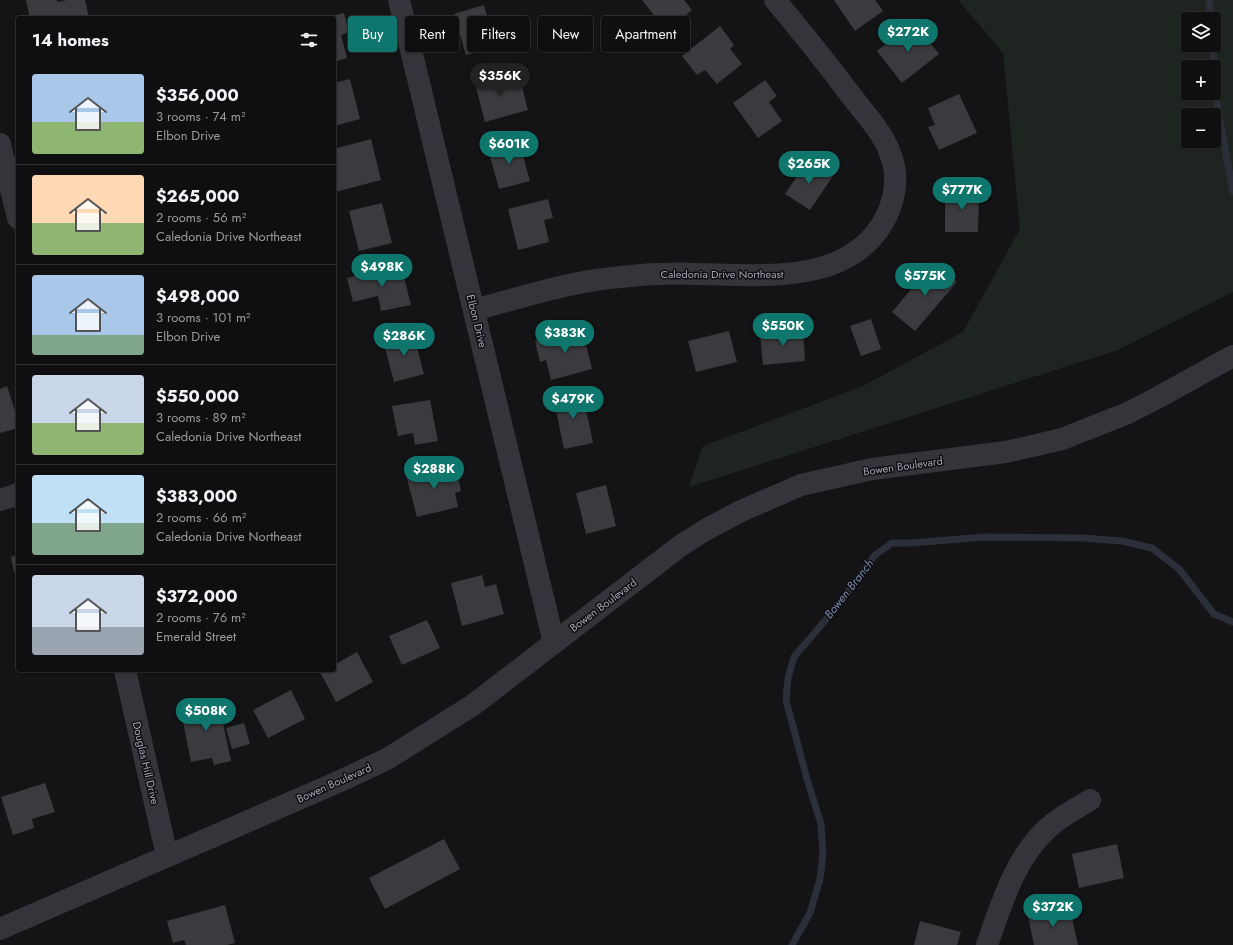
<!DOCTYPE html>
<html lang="en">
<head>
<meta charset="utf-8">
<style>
  :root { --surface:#0f0e10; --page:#1d1c1e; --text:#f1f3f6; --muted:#9b9c9f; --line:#2f2e30; --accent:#0f766e }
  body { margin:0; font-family:Jost,sans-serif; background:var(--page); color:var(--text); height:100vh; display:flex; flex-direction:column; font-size:15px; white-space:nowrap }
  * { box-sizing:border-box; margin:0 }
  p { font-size:13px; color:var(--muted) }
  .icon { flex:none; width:22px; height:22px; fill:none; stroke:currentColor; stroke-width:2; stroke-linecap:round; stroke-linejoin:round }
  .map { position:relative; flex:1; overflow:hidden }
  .side { position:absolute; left:16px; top:16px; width:320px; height:656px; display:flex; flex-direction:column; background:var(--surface); border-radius:4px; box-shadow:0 1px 3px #0004,0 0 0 1px var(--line) }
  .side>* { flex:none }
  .banner { position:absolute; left:348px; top:16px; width:380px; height:36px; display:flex; gap:8px }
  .controls { position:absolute; left:1181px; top:12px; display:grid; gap:8px }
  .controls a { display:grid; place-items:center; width:40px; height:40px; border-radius:4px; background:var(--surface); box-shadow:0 1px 3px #0004,0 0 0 1px var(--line); font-size:20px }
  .price { position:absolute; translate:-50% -34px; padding:0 9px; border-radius:14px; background:var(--accent); color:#fff; font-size:13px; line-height:26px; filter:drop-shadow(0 1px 2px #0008) }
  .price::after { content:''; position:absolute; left:50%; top:24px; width:12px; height:9px; margin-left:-6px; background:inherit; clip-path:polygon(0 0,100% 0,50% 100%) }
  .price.selected { background:#222; color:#fff }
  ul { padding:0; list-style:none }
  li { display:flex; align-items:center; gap:12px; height:100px; padding:0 16px }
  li+li { border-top:1px solid var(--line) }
  li span { display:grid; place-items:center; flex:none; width:112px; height:80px; border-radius:4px; color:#555 }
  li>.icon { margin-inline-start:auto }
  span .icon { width:48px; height:48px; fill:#fffc; stroke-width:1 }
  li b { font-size:17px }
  h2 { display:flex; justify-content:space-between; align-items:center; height:48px; padding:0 16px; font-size:17px }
  .tag { padding:0 14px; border-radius:4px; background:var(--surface); box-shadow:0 1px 3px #0004,0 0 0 1px var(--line); font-size:14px; line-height:36px }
  .tag.selected { background:var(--accent); color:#fff }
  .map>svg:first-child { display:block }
  .green { fill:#1e2520; fill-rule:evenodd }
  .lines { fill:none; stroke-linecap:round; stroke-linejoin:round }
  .stream { stroke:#2a2f39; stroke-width:7 }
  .building { fill:#3b3b3f }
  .minor { stroke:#35343a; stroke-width:22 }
  .tertiary { stroke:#35343a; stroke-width:22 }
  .labels { text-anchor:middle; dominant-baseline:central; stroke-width:3; stroke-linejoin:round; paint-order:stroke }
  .street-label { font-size:11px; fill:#a5a7b5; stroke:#0f0e10 }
  .water-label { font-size:12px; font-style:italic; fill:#7c8db0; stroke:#0f0e10 }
</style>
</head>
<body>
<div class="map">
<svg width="1233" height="945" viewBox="0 0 1233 945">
  <rect width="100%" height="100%" fill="#141315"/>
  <path class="green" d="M958 0H1233V292L1118 350 689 487 703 446 863 386 963 332 1020 229 1003 53ZM1188 19H1214V45H1188ZM1188 67H1214V93H1188ZM1188 115H1214V141H1188Z"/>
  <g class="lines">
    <g class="stream">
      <path d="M1209 0 1211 19"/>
      <path d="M1213 45 1214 67"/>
      <path d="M1214 69V84L1220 121 1233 191"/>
      <path d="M792 945 810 913 820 879 823 854 821 824 807 779 786 700 788 678 794 657 839 604 875 555 892 543H911L985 537 1083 538 1122 541 1152 548 1179 569 1214 614 1233 622"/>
    </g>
  </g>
  <g class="building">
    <path d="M26 0H57V2L67 0H85L89 18H30Z"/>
    <path d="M642 0H684L692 10 666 31Z"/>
    <path d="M834 0H875L883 11 855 31Z"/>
    <path d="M484 5 496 47 466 55 454 14Z"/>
    <path d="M344 13 349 32 341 35 347 58 334 62V18L326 17Z"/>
    <path d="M913 22 939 54 902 83 877 51Z"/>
    <path d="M720 26 734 45 730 49 742 64 717 84 705 70 697 75 682 56Z"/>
    <path d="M506 72 510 86 521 83 528 110 485 122 474 80Z"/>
    <path d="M350 79 360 119 334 126V83Z"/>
    <path d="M765 80 777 96 769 102 782 121 758 138 733 103Z"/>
    <path d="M959 94 977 133 939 150 928 127 935 125 928 108Z"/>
    <path d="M371 139 381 180 335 192 334 149Z"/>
    <path d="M519 141 530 181 499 189 488 149Z"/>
    <path d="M808 160 833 176 810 210 785 194Z"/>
    <path d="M945 191H979L978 232H945Z"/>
    <path d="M548 199 553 218 544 220 549 242 518 250 508 209Z"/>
    <path d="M382 203 392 243 359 251 349 211Z"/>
    <path d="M934 262 957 282 915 331 892 312Z"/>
    <path d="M401 265 411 305 381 311 378 296 353 302 347 278Z"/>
    <path d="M871 319 881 349 861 356 850 326Z"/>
    <path d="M582 329 592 369 551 380 546 360 540 362 535 341Z"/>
    <path d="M803 330 805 361 763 365 760 334Z"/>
    <path d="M729 331 737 362 696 372 688 341Z"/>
    <path d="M413 332 424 374 394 382 383 340Z"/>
    <path d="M7 386 18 420V428L0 433V389Z"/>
    <path d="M582 390 593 443 564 449 553 396Z"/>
    <path d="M430 400 438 441 415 445 413 433 398 436 392 406Z"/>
    <path d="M455 463 461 491 455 493 458 507 417 517 406 475Z"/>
    <path d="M606 485 616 526 586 534 576 493Z"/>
    <path d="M18 555V586H17L11 557Z"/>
    <path d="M482 575 485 587 496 584 504 614 462 626 451 583Z"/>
    <path d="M427 620 440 648 402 665 389 636Z"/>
    <path d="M357 652 373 682 336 702 320 672 324 670H334V665Z"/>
    <path d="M291 690 305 719 268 738 253 710Z"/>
    <path d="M218 699 231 761 214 765 212 758 191 762 180 707Z"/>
    <path d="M244 723 250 744 232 749 226 728Z"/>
    <path d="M45 783 55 812 32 819 34 828 13 835 1 797Z"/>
    <path d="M444 839 460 869 385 909 369 878Z"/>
    <path d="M1117 844 1124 878 1079 888 1072 854Z"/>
    <path d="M225 905 235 943 227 945H186L184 940 173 943 167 921Z"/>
    <path d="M1070 908 1078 945H1034L1028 916Z"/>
    <path d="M920 921 961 932 957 945H914Z"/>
  </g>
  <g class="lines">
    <g class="minor">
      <path d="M399 0 554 643"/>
      <path d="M0 144 18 218"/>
      <path d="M474 310C523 297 571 281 621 277 646 274 672 273 697 274 762 275 851 286 886 217 896 196 899 175 890 153 883 133 866 115 853 98 828 65 802 32 775 0"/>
      <path d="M0 500 18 494"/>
      <path d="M125 670 167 856"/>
      <path d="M987 945C1002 903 1015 857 1049 827 1061 816 1077 808 1090 800"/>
    </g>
    <path class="tertiary" d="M0 929 338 782 387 759 473 705 680 546 707 529 741 511 801 485 872 469 1006 452 1062 439 1128 413 1157 398 1233 356"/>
  </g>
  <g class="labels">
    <g class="street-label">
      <text x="722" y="274">Caledonia Drive Northeast</text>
      <text transform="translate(477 321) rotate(76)">Elbon Drive</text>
      <text transform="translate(903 466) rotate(-8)">Bowen Boulevard</text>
      <text transform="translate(603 605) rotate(-37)">Bowen Boulevard</text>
      <text transform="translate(146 763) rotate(77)">Douglas Hill Drive</text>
      <text transform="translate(334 783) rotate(-24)">Bowen Boulevard</text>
    </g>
    <g class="water-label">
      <text transform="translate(849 589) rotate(-52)">Bowen Branch</text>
    </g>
  </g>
</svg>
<div class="controls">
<a><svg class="icon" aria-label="layers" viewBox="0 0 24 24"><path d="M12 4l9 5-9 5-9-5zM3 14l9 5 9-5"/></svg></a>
<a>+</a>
<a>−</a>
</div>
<b class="price" style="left:908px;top:53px">$272K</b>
<b class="price selected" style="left:500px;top:97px">$356K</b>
<b class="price" style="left:509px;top:165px">$601K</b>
<b class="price" style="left:809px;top:185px">$265K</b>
<b class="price" style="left:962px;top:211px">$777K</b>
<b class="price" style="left:382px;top:288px">$498K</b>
<b class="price" style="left:925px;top:297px">$575K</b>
<b class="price" style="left:783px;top:347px">$550K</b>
<b class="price" style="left:565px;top:354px">$383K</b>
<b class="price" style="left:404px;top:357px">$286K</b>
<b class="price" style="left:573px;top:420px">$479K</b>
<b class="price" style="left:434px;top:490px">$288K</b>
<b class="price" style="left:206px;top:732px">$508K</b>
<b class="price" style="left:1053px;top:928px">$372K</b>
<div class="banner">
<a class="tag selected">Buy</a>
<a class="tag">Rent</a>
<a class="tag">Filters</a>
<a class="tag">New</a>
<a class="tag">Apartment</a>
</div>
<section class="side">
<h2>14 homes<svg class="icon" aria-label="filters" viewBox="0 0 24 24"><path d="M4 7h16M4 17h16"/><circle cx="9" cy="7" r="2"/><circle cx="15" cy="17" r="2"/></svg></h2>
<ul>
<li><span style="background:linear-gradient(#a9c7e8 60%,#8fb573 0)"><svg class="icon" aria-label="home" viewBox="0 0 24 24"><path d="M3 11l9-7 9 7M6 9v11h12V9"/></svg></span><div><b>$356,000</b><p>3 rooms · 74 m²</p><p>Elbon Drive</p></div></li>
<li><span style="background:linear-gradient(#ffd9b3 60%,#8fb573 0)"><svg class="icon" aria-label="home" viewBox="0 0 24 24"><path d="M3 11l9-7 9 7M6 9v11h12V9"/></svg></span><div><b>$265,000</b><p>2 rooms · 56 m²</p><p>Caledonia Drive Northeast</p></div></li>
<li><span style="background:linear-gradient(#a9c7e8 75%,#7fa58c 0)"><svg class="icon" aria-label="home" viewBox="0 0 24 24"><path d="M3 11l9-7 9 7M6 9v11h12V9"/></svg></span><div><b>$498,000</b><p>3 rooms · 101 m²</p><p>Elbon Drive</p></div></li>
<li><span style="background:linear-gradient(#c9d6e8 60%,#8fb573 0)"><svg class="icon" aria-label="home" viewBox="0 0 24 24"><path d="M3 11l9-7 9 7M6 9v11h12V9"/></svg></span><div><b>$550,000</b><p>3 rooms · 89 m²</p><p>Caledonia Drive Northeast</p></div></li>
<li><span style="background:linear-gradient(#bfe0f5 60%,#7fa58c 0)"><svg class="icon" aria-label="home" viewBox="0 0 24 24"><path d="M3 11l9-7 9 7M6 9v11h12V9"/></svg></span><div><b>$383,000</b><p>2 rooms · 66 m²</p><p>Caledonia Drive Northeast</p></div></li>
<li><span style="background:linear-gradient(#c9d6e8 65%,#9aa5b1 0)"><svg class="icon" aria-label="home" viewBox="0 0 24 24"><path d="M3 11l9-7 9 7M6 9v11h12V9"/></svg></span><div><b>$372,000</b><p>2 rooms · 76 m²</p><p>Emerald Street</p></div></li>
</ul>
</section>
</div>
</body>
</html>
